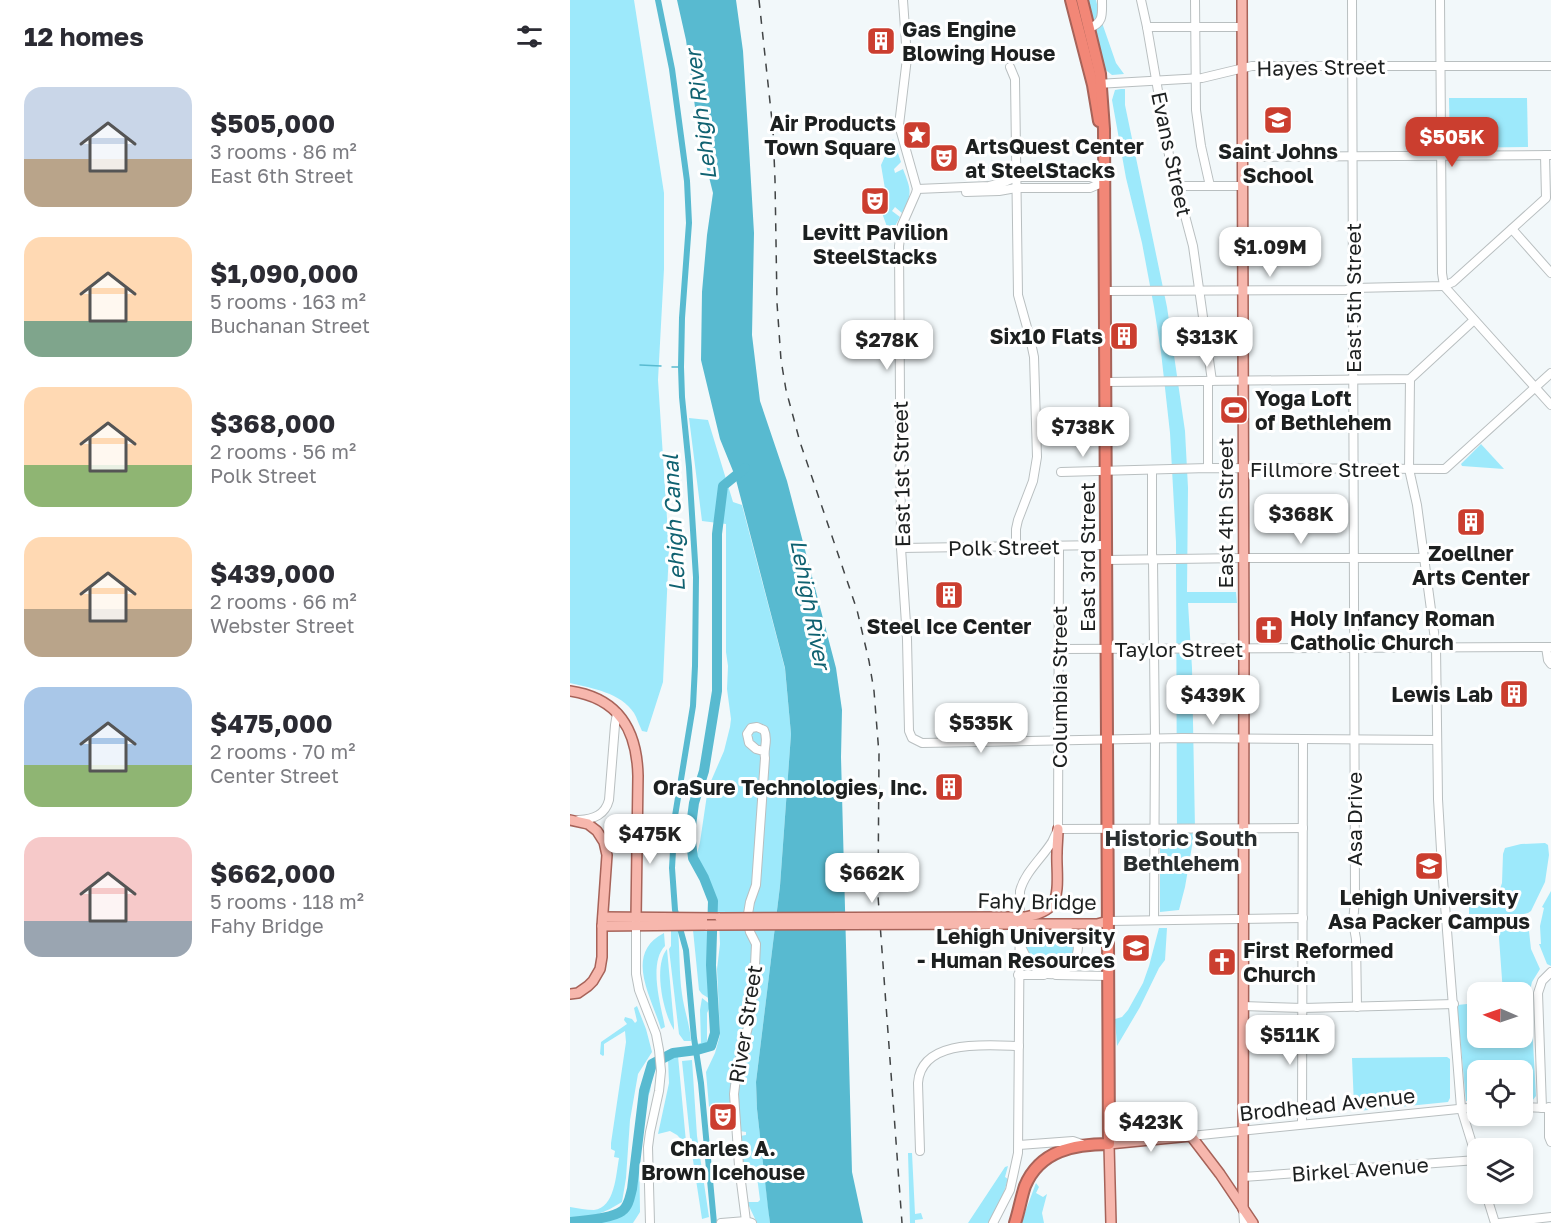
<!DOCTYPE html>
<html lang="en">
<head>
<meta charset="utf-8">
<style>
  :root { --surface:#fff; --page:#f7f7f7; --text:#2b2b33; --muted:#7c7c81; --accent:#cb3e2f }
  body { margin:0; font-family:"Golos Text",sans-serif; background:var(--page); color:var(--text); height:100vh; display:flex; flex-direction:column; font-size:22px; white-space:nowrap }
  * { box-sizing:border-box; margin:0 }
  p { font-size:20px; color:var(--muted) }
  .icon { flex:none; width:33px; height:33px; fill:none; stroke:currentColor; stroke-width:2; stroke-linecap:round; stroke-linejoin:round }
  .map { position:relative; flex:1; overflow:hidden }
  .panel { display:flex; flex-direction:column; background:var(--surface); width:570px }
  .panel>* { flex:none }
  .needle { width:39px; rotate:272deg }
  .buttons { position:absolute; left:897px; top:982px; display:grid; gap:12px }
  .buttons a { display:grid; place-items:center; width:66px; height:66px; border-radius:12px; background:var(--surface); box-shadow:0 3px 9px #0003; font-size:30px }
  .price { position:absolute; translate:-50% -51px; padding:0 14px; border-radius:12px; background:#fff; color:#222; font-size:20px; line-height:39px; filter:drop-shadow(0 2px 3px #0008) }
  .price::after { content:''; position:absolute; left:50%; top:36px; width:18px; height:14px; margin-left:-9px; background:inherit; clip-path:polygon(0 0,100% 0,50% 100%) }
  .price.on { background:var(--accent); color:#fff }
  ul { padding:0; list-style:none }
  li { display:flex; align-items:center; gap:18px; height:150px; padding:0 24px }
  li span { display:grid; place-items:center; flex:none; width:168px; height:120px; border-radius:18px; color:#555 }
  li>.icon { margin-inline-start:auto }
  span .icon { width:72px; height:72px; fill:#fffc; stroke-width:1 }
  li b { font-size:26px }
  h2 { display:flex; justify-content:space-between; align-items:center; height:72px; padding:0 24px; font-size:26px }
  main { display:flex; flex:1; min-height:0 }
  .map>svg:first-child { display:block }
  .green { fill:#9de9fb }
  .water { fill:#58bad0 }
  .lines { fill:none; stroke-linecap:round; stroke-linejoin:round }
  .stream { stroke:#58bad0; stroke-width:1.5 }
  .canal { stroke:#58bad0; stroke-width:6 }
  .river { stroke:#58bad0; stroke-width:10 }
  .minor-casing { stroke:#b9bfc0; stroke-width:10 }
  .major-casing { stroke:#a76359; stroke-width:12 }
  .highway-casing { stroke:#a76359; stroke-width:14 }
  .minor { stroke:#fff; stroke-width:8 }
  .major { stroke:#f7b7ad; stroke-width:9 }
  .highway { stroke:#f28777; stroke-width:10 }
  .rail { stroke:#414445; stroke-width:1.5; stroke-dasharray:8 8; stroke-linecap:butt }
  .major-bridge-casing { stroke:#a76359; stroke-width:12; stroke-linecap:butt }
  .major-bridge { stroke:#f7b7ad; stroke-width:9 }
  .labels { text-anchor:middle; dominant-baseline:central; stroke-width:6; stroke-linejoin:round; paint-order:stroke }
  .poi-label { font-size:21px; font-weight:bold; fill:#1d2020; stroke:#fff }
  .street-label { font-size:21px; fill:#1d2020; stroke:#fff }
  .water-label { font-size:22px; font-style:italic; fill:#106271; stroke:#fff }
  .neighbourhood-label { font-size:22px; font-weight:bold; fill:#2a2f30; stroke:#fff }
</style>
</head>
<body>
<main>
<section class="panel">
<h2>12 homes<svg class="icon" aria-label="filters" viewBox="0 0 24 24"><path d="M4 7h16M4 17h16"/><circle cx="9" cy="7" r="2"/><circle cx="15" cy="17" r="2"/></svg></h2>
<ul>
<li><span style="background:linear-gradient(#c9d6e8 60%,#b9a48a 0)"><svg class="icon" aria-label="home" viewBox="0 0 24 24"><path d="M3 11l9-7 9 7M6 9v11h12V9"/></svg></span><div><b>$505,000</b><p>3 rooms · 86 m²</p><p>East 6th Street</p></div></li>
<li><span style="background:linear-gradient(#ffd9b3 70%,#7fa58c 0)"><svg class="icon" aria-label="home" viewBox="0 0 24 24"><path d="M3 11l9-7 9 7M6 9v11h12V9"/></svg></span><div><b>$1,090,000</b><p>5 rooms · 163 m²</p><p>Buchanan Street</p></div></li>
<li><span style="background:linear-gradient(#ffd9b3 65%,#8fb573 0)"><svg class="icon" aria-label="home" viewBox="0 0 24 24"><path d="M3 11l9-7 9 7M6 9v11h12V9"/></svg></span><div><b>$368,000</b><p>2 rooms · 56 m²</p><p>Polk Street</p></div></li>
<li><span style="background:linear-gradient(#ffd9b3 60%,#b9a48a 0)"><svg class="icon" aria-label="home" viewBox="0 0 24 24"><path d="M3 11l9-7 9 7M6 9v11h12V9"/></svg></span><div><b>$439,000</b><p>2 rooms · 66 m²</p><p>Webster Street</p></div></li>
<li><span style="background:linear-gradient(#a9c7e8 65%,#8fb573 0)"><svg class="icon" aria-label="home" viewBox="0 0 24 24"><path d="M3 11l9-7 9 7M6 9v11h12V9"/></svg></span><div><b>$475,000</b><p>2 rooms · 70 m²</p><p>Center Street</p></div></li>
<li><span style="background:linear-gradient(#f6c9c9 70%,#9aa5b1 0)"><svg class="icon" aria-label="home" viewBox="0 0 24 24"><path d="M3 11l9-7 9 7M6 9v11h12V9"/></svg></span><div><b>$662,000</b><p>5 rooms · 118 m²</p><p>Fahy Bridge</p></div></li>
</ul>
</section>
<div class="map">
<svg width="981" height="1223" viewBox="0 0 981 1223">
  <rect width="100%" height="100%" fill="#f2f8fa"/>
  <g class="green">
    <path d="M0 0H64L94 193V269L88 380 99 549 93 682 77 732 72 731C69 725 67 718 64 713 51 693 22 688 0 683Z"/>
    <path d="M515 0H526L530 17 546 63 554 74 542 75 532 67Z"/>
    <path d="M551 89H555V105L597 307 615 431 618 488 617 592H666L667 603H618L622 668 625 829 615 887 609 910 590 912V834L607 833 606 542 600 433 591 352 584 307 572 243 556 178 542 100 545 90Z"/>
    <path d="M879 98H957L958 147 880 148Z"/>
    <path d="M323 139 331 162 324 169 325 173 333 169C341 190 343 193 332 213L325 207 322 211 330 217 320 235 312 213 315 189 311 165Z"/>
    <path d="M119 418 138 420 163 502 172 505 215 669 221 734 210 886 186 1082 187 1109 200 1223H187L177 1202H188L190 1200 186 1169H173L170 1136 176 1135V1132L170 1131 168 1106 161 1105 139 1107 136 1072 145 1053 150 1035 147 969 150 944 149 921 143 898 126 858 130 842 138 788 154 751 160 727 161 719 157 689 158 666 156 652V524L132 521Z"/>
    <path d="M911 444 934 469 892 466 891 464Z"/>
    <path d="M975 843 978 845 979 855 975 882 961 911 958 913 954 914H899V898H927L932 883 933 854 935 848 951 844Z"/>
    <path d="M981 891V966L977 964 969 944H971L970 926 974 908 972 907Z"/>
    <path d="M930 919H955L958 922 961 949 970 969 962 982 960 990 966 1096 962 1101H953L952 1071H908L907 1101H896L887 1005 907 1003 908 1038H952V993H933L929 938Z"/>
    <path d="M589 928H597L595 960 589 968 570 1007 547 1046 545 1019 552 1017 558 1010 573 983 579 966Z"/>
    <path d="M123 930H139L140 952 137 967 140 983V999L132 994 129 990Z"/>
    <path d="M454 930C465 930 487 929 496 934 523 952 476 989 457 953 454 947 455 937 454 930Z"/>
    <path d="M101 931H108C110 952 109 973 112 994 114 1010 120 1025 121 1041H114L109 1034 99 949 101 946Z"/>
    <path d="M94 933 95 946C78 963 91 1006 95 1027L91 1029C82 998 53 954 94 933Z"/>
    <path d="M97 949 104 1025V1030C93 1013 83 966 97 949Z"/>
    <path d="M132 998 141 1005 137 1013V1043L132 1047H126V1044L131 1043 130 1010Z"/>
    <path d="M67 1006 76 1029 82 1052 68 1074 60 1120 56 1178 52 1202C36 1212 20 1219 0 1219V1207C8 1208 16 1210 24 1210 45 1208 46 1174 49 1158L44 1157 45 1151 41 1149V1143L56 1042 55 1031 34 1044V1055L33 1056 30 1054 31 1042 57 1024 54 1020 55 1017 62 1019 65 1023 67 1021 64 1008Z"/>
    <path d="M108 1056 116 1142H114L107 1135 100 1131 88 1134 99 1083 98 1059Z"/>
    <path d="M877 1057 880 1059V1098L878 1102 788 1111 784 1106 782 1058Z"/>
    <path d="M122 1060 127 1136 139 1217 132 1219 121 1147 112 1061Z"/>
    <path d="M82 1077 80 1092 76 1099 69 1149 70 1212 63 1223H30C39 1219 53 1217 59 1209 69 1195 67 1171 68 1154 70 1129 73 1101 82 1077Z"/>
    <path d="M338 1153H342L345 1214 351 1213 353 1219 345 1220V1223H340Z"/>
    <path d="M438 1166 435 1177 438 1179C434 1194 427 1209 419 1223H398L435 1167Z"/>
    <path d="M466 1183 469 1187 466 1193 473 1197 477 1194 472 1213 474 1223H451Z"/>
  </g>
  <path class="water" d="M107 0H166L173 51 178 131 184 233 182 335 190 401 217 481 266 668 272 710 271 757 282 1172 293 1223H200L198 1208 187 1109 186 1082 210 886 221 734 215 668 165 476 150 439 131 360 132 292 137 235 143 193 129 137 116 40Z"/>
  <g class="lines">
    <g class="stream">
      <path d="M70 365 91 366"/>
      <path d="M102 367H111"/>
    </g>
    <path class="canal" d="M88 0 102 69 117 181 119 223 112 318 111 367 112 397 119 467 126 577 125 666 123 706 105 816 102 868 105 910 116 950 124 1038 131 1083 144 1223"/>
    <path class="river" d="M0 1222C12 1221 43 1218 52 1211 59 1206 60 1196 62 1189L74 1091 82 1064 103 1053 127 1050 141 1046 145 1033 141 965 143 901 134 878 123 858 120 833 124 803 134 771 147 691V534L153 486 175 468"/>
    <g class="minor-casing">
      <g id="minor">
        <path d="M333 0 337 58 329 125 347 189 346 193 332 225 329 246 331 548 337 639 339 731 342 738 352 743 612 738 867 740"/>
        <path d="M571 0 577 27 599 155 623 246 642 381"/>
        <path d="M625 0 626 110 631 146 640 186"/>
        <path d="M782 0 785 900 783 922 786 939 787 1007"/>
        <path d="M870 0 872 273 874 286 981 405"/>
        <path d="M577 27H672"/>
        <path d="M519 28C534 23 532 14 532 0"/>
        <path d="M440 67 445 79 448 295 460 338 464 357 467 457 463 481 448 520 446 529V546"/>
        <path d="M527 84 632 78 682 66H981"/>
        <path d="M673 157 981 155"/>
        <path d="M607 186H673"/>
        <path d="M347 189 419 186 432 183 446 177H520L534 182"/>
        <path d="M396 192 429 191 446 188H520L534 182"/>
        <path d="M942 229 981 273"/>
        <path d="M535 291 776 290 783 288 874 286 883 282 976 198 975 155"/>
        <path d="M840 379 839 469 847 505 866 647 868 799 872 867 891 1108 908 1163"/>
        <path d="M638 381V468"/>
        <path d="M536 382 840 379 904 320"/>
        <path d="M582 470V554L583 560 585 739 584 920"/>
        <path d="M491 472 638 468 875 469 981 373"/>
        <path d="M331 548 536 545"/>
        <path d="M536 560 673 558H855"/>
        <path d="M976 647 978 660 981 664"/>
        <path d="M489 649 981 647"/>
        <path d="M9 820C24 819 35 815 39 800L45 725 47 713"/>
        <path d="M488 829 733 828"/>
        <path d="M66 921V974L69 990 86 1034 89 1050 91 1071 89 1091 80 1132 78 1147 80 1223"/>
        <path d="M538 921 733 918"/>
        <path d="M450 944C474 1006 525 957 502 934 498 929 491 928 485 926"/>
        <path d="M448 975H474"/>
        <path d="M486 975 538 976"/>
        <path d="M673 1006 733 1008 884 1004"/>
        <path d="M952 1107 975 1108"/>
        <path d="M979 1107V1137L981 1142"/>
        <path d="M972 1108 968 993 972 981 981 972"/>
        <path d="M732 1124 733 739"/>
        <path d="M621 1136 908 1107"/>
        <path d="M449 1145 503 1141 512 1144"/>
        <path d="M350 1151 348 1083C351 1038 418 1045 449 1046"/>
        <path d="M673 1177 907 1160"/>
        <path d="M916 1194 925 1223"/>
        <path d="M673 1209 674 1223"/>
        <path d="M151 1223 176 1221"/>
        <path d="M182 1223 176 1221 169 1166 164 1094 167 1070 178 1027 184 987 186 944 180 932 177 920 180 902 186 885 195 758C193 748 199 740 194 730L187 727 181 728 177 734 179 743 186 749 193 751"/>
        <path d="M423 1223 440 1190 448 1153 450 891C455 872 472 858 482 842 484 838 486 833 488 829L489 546"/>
        <path d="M929 1223 981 1217"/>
      </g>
    </g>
    <g class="major-casing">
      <g id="major">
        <path d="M672 0 674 648 673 1209"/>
        <path d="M0 691C48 698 67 729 68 776L66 918"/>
        <path d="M0 820 18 824 27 831 34 842 37 855 32 926V957L30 969 23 981 18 986 8 993 0 994"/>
        <path d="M33 917 150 918"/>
        <path d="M455 917C464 915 474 913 481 906 491 895 486 867 487 853 487 845 488 837 488 829"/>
        <path d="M454 924H527L538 921"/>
        <path d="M32 926 137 925"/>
        <path d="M541 1223 539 1144 621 1136 650 1174 683 1223"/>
      </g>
    </g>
    <g class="highway-casing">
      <g id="highway">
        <path d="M501 0 523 85 529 121"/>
        <path d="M445 1223C449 1211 451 1198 455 1186 470 1150 505 1144 539 1144L534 129 530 74 512 0"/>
      </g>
    </g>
    <use href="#minor" class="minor"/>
    <use href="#major" class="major"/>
    <use href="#highway" class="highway"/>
    <path class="rail" d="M189 0 203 130 205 180 207 303 211 360 216 390 230 442 287 610 299 661 304 691 309 754 308 896 332 1223"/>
    <g class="major-bridge-casing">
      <g id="major-bridge">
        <path d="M150 918 455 917"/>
        <path d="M137 925 454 924"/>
      </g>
    </g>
    <use href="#major-bridge" class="major-bridge"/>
  </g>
  <defs>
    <g id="building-square" transform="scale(1.5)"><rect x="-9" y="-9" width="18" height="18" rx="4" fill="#cb3e2f" stroke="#fff"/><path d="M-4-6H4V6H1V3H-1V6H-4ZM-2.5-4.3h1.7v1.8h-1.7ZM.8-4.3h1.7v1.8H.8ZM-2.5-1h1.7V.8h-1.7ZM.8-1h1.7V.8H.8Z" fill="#fff"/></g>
    <g id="school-square" transform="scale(1.5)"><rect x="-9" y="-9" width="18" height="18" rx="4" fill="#cb3e2f" stroke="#fff"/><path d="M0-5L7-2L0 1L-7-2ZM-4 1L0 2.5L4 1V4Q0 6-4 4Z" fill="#fff"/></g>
    <g id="sight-square" transform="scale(1.5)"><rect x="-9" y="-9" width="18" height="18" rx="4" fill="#cb3e2f" stroke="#fff"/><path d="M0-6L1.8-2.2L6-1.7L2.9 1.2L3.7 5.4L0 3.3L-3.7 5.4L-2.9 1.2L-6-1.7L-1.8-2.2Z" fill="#fff"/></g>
    <g id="theatre-square" transform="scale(1.5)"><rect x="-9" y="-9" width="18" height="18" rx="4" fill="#cb3e2f" stroke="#fff"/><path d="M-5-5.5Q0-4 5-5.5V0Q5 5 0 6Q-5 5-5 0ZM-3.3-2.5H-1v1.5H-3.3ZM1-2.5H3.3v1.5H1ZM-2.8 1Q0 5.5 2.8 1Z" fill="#fff"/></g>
    <g id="stadium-square" transform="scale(1.5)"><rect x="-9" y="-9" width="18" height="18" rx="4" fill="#cb3e2f" stroke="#fff"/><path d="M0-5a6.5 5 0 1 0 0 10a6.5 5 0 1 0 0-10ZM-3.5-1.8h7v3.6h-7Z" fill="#fff"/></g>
    <g id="church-square" transform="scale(1.5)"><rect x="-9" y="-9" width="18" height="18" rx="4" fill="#cb3e2f" stroke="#fff"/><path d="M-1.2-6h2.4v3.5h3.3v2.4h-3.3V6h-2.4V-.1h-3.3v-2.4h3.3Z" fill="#fff"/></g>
    <g id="university-square" transform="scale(1.5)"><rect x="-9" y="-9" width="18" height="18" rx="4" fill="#cb3e2f" stroke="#fff"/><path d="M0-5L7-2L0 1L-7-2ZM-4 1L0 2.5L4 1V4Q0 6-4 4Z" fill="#fff"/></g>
  </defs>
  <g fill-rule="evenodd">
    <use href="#building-square" x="311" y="41"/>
    <use href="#school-square" x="708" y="120"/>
    <use href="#sight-square" x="347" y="135"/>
    <use href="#theatre-square" x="374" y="158"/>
    <use href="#theatre-square" x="305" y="201"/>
    <use href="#building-square" x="554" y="336"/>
    <use href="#stadium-square" x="664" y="410"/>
    <use href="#building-square" x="901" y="522"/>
    <use href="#building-square" x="379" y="595"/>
    <use href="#church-square" x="699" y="630"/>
    <use href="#building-square" x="944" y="694"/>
    <use href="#building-square" x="379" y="787"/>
    <use href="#university-square" x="859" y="866"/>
    <use href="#university-square" x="566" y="948"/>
    <use href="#church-square" x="652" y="962"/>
    <use href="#theatre-square" x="153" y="1117"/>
  </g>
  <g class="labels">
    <g class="poi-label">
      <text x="332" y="29" text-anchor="start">Gas Engine<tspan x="332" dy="24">Blowing House</tspan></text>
      <text x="326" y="123" text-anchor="end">Air Products<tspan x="326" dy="24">Town Square</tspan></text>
      <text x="395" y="146" text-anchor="start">ArtsQuest Center<tspan x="395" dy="24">at SteelStacks</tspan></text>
      <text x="708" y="151">Saint Johns<tspan x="708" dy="24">School</tspan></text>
      <text x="305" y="232">Levitt Pavilion<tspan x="305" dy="24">SteelStacks</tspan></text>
      <text x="533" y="336" text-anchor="end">Six10 Flats</text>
      <text x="685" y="398" text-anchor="start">Yoga Loft<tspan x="685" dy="24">of Bethlehem</tspan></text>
      <text x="901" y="553">Zoellner<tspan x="901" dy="24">Arts Center</tspan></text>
      <text x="720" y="618" text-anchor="start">Holy Infancy Roman<tspan x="720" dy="24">Catholic Church</tspan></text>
      <text x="379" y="626">Steel Ice Center</text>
      <text x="923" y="694" text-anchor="end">Lewis Lab</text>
      <text x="358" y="787" text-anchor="end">OraSure Technologies, Inc.</text>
      <text x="859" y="897">Lehigh University<tspan x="859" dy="24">Asa Packer Campus</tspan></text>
      <text x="545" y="936" text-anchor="end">Lehigh University<tspan x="545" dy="24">- Human Resources</tspan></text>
      <text x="673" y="950" text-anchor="start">First Reformed<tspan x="673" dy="24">Church</tspan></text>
      <text x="153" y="1148">Charles A.<tspan x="153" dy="24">Brown Icehouse</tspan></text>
    </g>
    <g class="street-label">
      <text transform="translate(751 67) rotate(-1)">Hayes Street</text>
      <text transform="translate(602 154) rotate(78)">Evans Street</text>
      <text transform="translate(783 298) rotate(-90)">East 5th Street</text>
      <text x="755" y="469">Fillmore Street</text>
      <text transform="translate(331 474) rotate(-91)">East 1st Street</text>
      <text transform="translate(655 513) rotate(-90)">East 4th Street</text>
      <text transform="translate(434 547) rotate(-1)">Polk Street</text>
      <text transform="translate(517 557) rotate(-90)">East 3rd Street</text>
      <text x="609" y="649">Taylor Street</text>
      <text transform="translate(489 687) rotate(-90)">Columbia Street</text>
      <text transform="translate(784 819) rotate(-90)">Asa Drive</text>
      <text transform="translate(467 901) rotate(1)">Fahy Bridge</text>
      <text transform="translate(175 1024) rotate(-81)">River Street</text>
      <text transform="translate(757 1104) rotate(-6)">Brodhead Avenue</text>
      <text transform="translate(790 1169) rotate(-4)">Birkel Avenue</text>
    </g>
    <g class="water-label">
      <text transform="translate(130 115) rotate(-97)">Lehigh River</text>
      <text transform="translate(103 523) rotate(-93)">Lehigh Canal</text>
      <text transform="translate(241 604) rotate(79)">Lehigh River</text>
    </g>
    <g class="neighbourhood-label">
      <text x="611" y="837">Historic South<tspan x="611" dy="25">Bethlehem</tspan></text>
    </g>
  </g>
</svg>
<div class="buttons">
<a><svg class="needle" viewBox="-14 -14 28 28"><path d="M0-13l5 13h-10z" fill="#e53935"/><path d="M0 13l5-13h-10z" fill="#7c7c81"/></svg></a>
<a><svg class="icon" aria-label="locate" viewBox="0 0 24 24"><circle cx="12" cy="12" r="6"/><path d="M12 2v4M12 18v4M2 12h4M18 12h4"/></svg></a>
<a><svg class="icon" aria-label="layers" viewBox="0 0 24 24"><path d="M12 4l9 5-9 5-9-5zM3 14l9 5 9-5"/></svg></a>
</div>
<b class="price on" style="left:882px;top:168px">$505K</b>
<b class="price" style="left:700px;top:278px">$1.09M</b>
<b class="price" style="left:637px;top:368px">$313K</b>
<b class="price" style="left:317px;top:371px">$278K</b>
<b class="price" style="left:513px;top:458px">$738K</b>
<b class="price" style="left:731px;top:545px">$368K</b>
<b class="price" style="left:643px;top:726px">$439K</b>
<b class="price" style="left:411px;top:754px">$535K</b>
<b class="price" style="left:80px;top:865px">$475K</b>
<b class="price" style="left:302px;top:904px">$662K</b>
<b class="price" style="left:720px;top:1066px">$511K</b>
<b class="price" style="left:581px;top:1153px">$423K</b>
</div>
</main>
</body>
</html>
